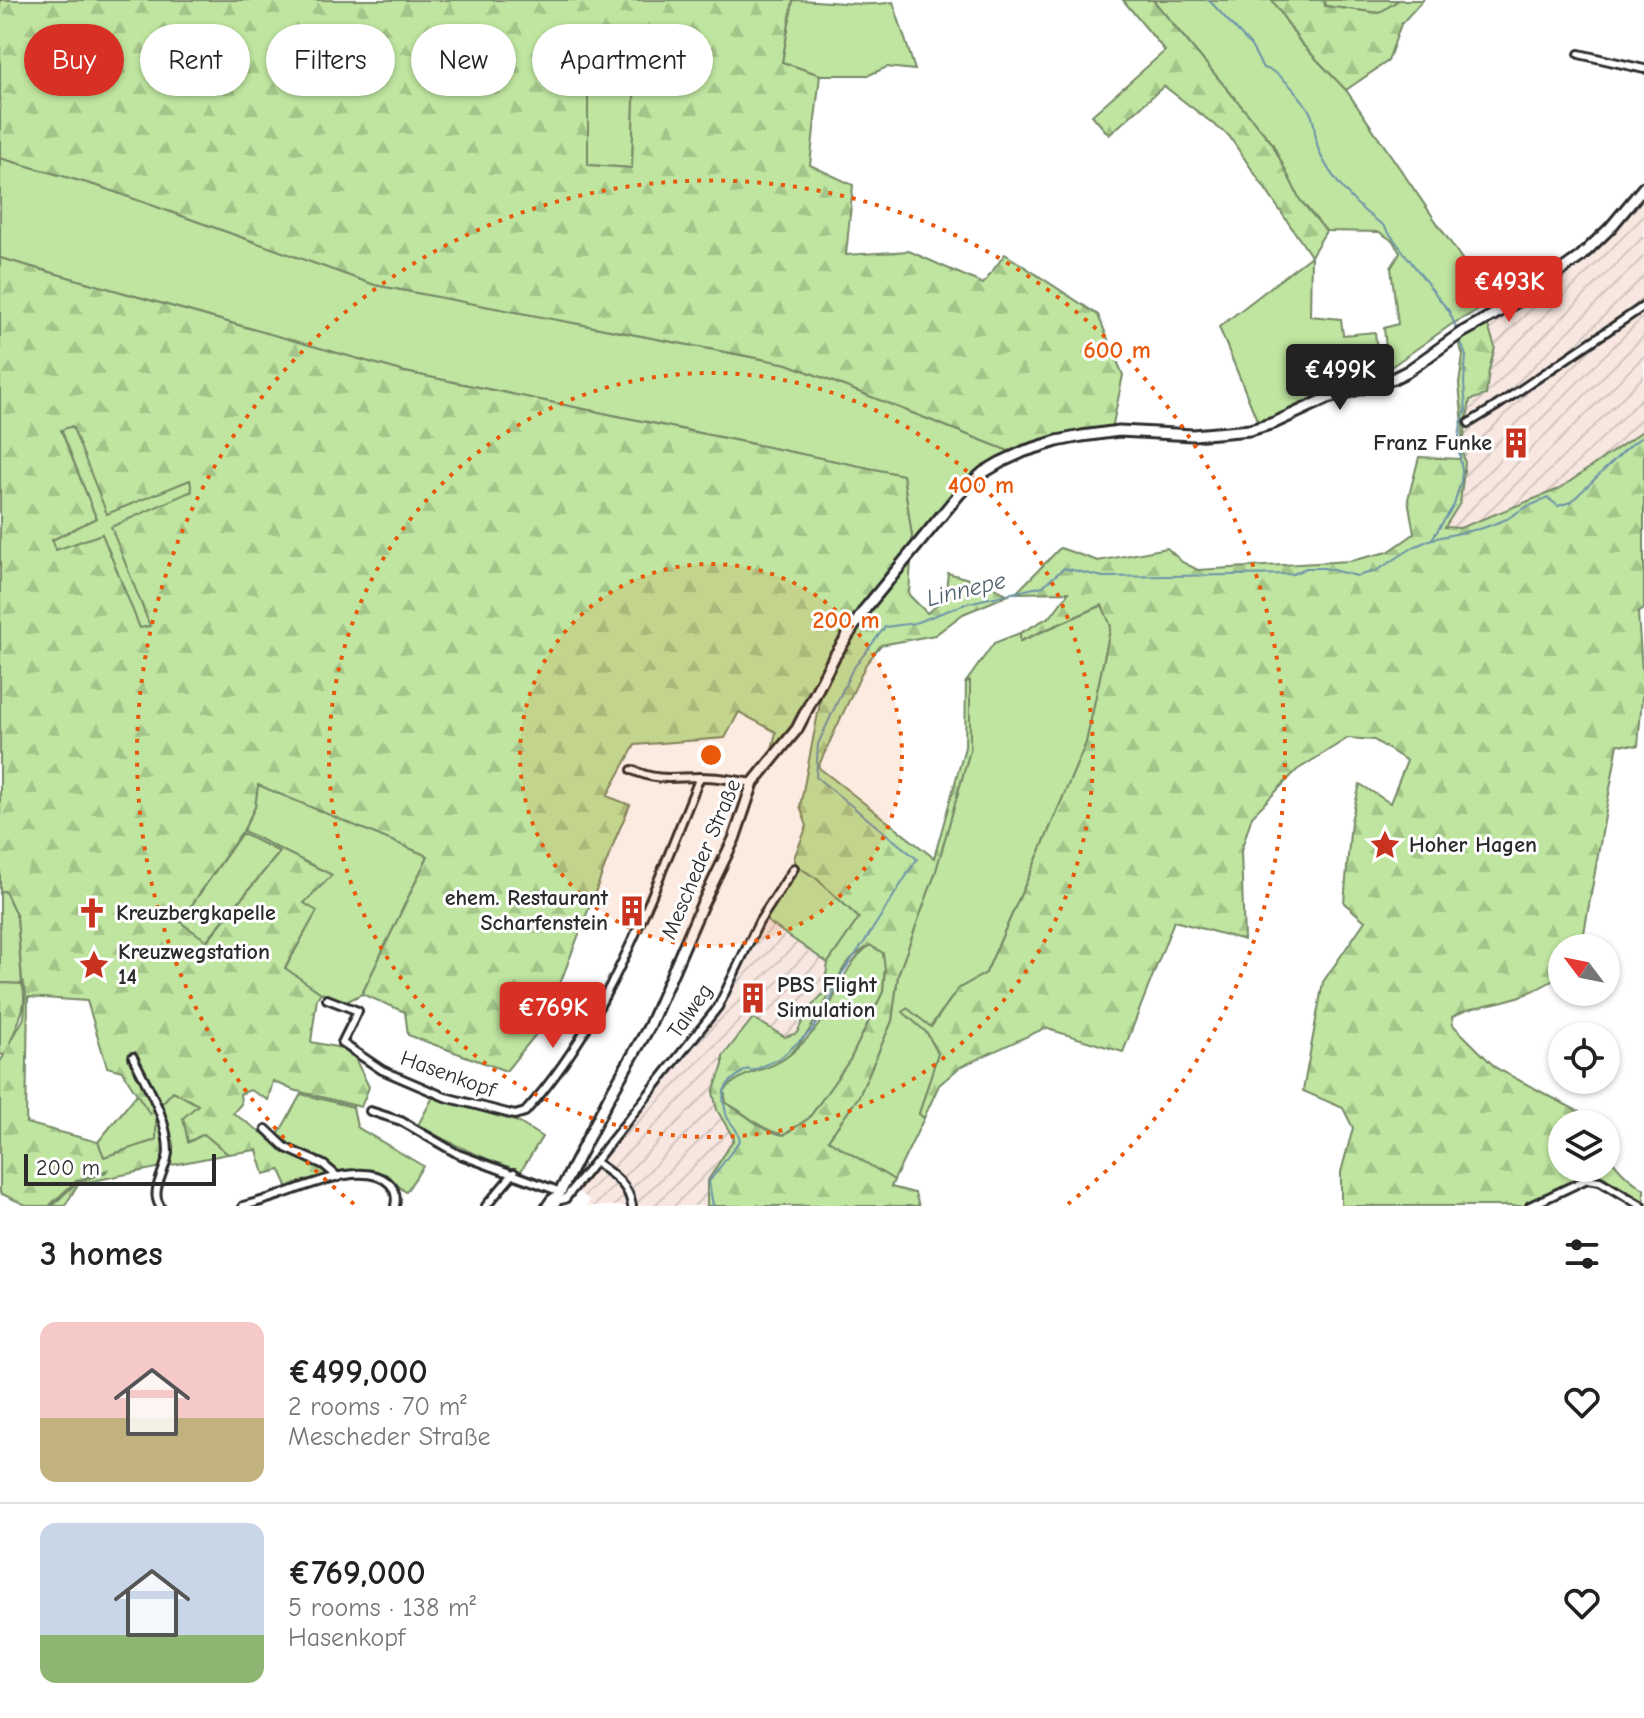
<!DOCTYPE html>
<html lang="en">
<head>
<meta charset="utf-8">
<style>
  :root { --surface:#fff; --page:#f2f2f2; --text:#222; --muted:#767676; --line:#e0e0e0; --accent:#d93025 }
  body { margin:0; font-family:"Comic Neue",sans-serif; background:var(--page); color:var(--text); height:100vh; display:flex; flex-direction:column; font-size:30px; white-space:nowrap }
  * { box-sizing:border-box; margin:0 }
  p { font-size:26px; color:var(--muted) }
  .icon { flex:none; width:44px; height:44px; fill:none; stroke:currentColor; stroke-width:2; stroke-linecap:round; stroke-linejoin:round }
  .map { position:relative; height:1206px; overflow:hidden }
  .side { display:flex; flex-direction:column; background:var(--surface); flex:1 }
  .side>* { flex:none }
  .banner { position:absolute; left:24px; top:24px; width:800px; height:72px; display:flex; gap:16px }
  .needle { width:52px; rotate:302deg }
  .tools { position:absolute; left:1548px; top:934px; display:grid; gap:16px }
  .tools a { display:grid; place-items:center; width:72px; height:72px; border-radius:50%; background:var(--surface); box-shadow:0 2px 6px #0004; font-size:40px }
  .scale { position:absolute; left:24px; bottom:20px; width:192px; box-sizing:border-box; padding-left:8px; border:4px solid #2b2b2b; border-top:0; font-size:22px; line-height:28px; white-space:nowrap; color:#2b2b2b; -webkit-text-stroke:6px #fff; paint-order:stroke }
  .price { position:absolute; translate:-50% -68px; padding:0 18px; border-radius:8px; background:var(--accent); color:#fff; font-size:26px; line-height:52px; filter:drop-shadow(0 2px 4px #0008) }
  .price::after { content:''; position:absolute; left:50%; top:48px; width:24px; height:18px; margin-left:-12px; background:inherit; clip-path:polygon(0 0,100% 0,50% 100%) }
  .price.on { background:#222; color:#fff }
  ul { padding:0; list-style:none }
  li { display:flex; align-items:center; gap:24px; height:200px; padding:0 40px }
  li+li { border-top:2px solid var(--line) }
  li span { display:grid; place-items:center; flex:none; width:224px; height:160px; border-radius:16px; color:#555 }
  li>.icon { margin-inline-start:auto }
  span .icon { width:96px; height:96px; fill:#fffc; stroke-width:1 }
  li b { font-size:34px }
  h2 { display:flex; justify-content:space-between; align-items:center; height:96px; padding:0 40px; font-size:34px }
  .pill { padding:0 28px; border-radius:36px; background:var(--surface); box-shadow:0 2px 6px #0004; font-size:28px; line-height:72px }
  .pill.on { background:var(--accent); color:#fff }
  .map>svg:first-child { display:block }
  .industrial { fill:url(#industrial-furrows) }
  .green { fill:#bfe5a0; stroke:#758866; stroke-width:2 }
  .forest { fill:url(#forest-firs); stroke:#758866; stroke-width:2; fill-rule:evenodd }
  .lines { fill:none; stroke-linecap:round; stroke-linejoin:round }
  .stream { stroke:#6d93a8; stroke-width:2 }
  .minor-casing { stroke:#2b2b2b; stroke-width:12 }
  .secondary-casing { stroke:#2b2b2b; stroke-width:15 }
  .minor { stroke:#fff; stroke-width:6 }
  .secondary { stroke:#fff; stroke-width:9 }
  .ring { fill:none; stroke:#e8590c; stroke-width:4; stroke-dasharray:4 8 }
  .labels { text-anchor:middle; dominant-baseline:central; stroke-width:6; stroke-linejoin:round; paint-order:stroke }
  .poi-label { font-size:22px; font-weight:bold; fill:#2b2b2b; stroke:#fff; text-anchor:start }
  .street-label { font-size:22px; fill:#2b2b2b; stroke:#fff }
  .water-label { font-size:24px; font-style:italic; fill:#4c5f69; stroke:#fff }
  .centre { fill:#e8590c; stroke:#fff; stroke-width:4 }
  .ring-label { font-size:24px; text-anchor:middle; font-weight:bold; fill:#e8590c; stroke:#fff; stroke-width:6; stroke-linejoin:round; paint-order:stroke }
</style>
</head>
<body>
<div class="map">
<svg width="1644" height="1206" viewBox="0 0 1644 1206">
  <defs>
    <pattern id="industrial-furrows" width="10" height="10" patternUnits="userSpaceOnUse" patternTransform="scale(2)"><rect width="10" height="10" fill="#f7e7e0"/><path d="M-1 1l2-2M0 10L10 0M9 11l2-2" fill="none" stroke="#d4c6c0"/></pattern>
    <pattern id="forest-firs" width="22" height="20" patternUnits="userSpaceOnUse" patternTransform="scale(2)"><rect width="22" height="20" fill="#bfe5a0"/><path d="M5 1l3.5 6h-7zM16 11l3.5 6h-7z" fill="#a4c58a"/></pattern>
  </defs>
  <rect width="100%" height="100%" fill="#fff"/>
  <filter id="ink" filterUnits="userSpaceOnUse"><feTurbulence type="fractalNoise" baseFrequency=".0125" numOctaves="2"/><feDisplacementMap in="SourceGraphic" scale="16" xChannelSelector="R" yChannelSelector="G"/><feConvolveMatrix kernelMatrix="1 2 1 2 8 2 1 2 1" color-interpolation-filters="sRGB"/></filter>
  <g filter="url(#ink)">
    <g class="industrial">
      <path d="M1644 195V430L1559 489 1460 528H1444L1460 503 1465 463 1462 450 1470 399 1486 395 1489 370 1495 347 1487 323 1526 303 1600 248Z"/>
      <path d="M764 919 828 963 823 994 807 1011 797 1033 785 1037 773 1028 723 1065 713 1093 717 1110 734 1138 707 1182V1206H587L590 1200 576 1191 717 1006Z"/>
    </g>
    <g class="green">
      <path d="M793 0C826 0 862 8 893 2L915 70 887 67 869 75H820L782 62Z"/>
      <path d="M1153 0H1272L1301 43 1346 90 1492 303 1452 324 1388 369 1384 328 1398 324 1391 268 1400 253 1393 241 1379 232 1326 231 1300 200 1272 143Z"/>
      <path d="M1324 0H1399L1379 13 1325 6Z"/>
      <path d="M635 67 632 168 588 165V80Z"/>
      <path d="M0 158 101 187 375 285 788 364 1014 453 997 460 912 546V536L903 475 405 372 0 258Z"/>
      <path d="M1311 256 1310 316 1341 319 1343 335 1375 332 1380 381 1259 425 1219 327Z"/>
      <path d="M72 426 190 480 193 491 150 626 140 629 102 534 56 551 52 540 96 518 61 429Z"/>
      <path d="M1103 605 1111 626 1086 743 1041 849 986 973 958 989 930 1027 907 1008 927 1033 938 1053 919 1114 924 1118 894 1180 828 1140 859 1096 892 1021 898 975 935 874 970 750 969 681 966 682 994 643 1020 633 1021 641Z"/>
      <path d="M258 784 428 856 362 994 346 1002 321 993 285 969 316 912 303 903 332 875 243 831 255 807Z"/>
      <path d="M242 833 280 852 206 941 180 922Z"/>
      <path d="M797 866 816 878 859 918 828 963 764 919Z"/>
      <path d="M0 891H4L6 893 17 917 22 984 0 983Z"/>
      <path d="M870 945 883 953 885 969 883 992 850 1060 809 1118 784 1135C759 1130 748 1114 726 1103L724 1091C738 1073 759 1072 778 1062 791 1056 803 1043 812 1033 836 1007 839 968 870 945Z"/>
      <path d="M173 1091 198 1105 189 1142 204 1134 228 1154 162 1167 156 1113V1140L104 1157 98 1142 137 1094 150 1113 156 1110Z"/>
      <path d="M301 1094 353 1107 357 1127 423 1166 406 1192C400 1188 396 1183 391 1179 377 1167 357 1171 340 1172 321 1153 298 1154 278 1135Z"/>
      <path d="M433 1097 518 1122 542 1137 521 1171C483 1159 453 1145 418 1125Z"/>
    </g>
    <g class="forest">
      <path d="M0 0H793L782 62 820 75 810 165 853 185 846 255 909 251 983 284 1005 254 1098 315 1123 375 1112 429 1014 453 788 364 375 285 101 187 0 158ZM635 68 632 168 588 165V80Z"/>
      <path d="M1123 0H1153L1272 143 1300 200 1326 231 1311 256 1229 136 1164 86 1109 135 1092 115 1165 51Z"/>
      <path d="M1272 0H1324L1325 6 1379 13 1399 0H1423L1401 24 1388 61 1346 90 1301 43Z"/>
      <path d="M0 258 405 372 903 475 912 536V546L880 584 797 722 770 758 776 732 739 712 725 738 635 745 607 796 630 805 617 835 558 989V1005L555 1017 546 1028 536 1034 506 1071 408 1035 405 1012 362 994 428 856 258 785 255 807 243 831 332 875 304 903 317 911 285 968 321 993 317 998 311 1042 351 1050 369 1087 361 1107 293 1090 273 1081 268 1100 250 1090 240 1094 241 1104 233 1113 274 1141 285 1151 326 1168 329 1172 327 1176 288 1188 280 1170 264 1174 257 1150 228 1154 204 1134 188 1142 183 1118 198 1105 173 1091 156 1110C165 1134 166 1141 162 1167L78 1184 65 1206H52L76 1183 106 1172 107 1170 76 1181 49 1206H28L0 1193V1062L4 1055 0 1054V983L22 984C29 1006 17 1024 10 1043L24 1018 26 992 22 979 17 917 6 893 4 891H0ZM72 426 107 514 190 480 192 491 111 527 150 626 140 628 102 534 56 550 52 540 96 518 61 430ZM241 833 280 852 207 941 180 922ZM28 997 87 1001 107 1067 122 1071 150 1114 156 1111V1140L104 1157 98 1142 26 1123Z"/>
      <path d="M1487 323 1495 347 1489 370 1486 395 1470 400 1462 450 1465 463 1460 503 1445 527 1460 528 1559 489 1644 430V609L1638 613 1643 685 1638 746 1618 744 1584 933 1580 939 1584 948H1562V975C1549 983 1535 991 1521 996 1498 1004 1473 1005 1452 1017L1453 1025 1496 1068 1591 1118 1594 1124H1562V1168H1606V1149C1614 1166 1628 1179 1644 1189V1204L1587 1176 1527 1206H1341V1172L1353 1128 1343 1108 1303 1091 1323 982 1365 921 1344 903 1351 821 1360 784 1390 803 1407 761 1374 740 1348 738 1297 770 1252 816 1241 851 1244 940 1174 921 1123 1052 1045 1028 960 1067 939 1085 924 1118 919 1114 938 1053 927 1033 903 1012 907 1008 931 1027 958 989 986 973 1041 849 1086 743 1111 626 1102 605 1020 641V633L1051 616 1069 592 1016 593 1060 548 1098 561 1167 548 1182 562 1198 570 1350 561 1388 552 1414 534 1408 499 1419 457 1460 459 1463 425 1459 384 1463 355 1458 341Z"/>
      <path d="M911 560 909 595 927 613 945 598 948 573 986 584 1009 595 963 614 935 635 881 645 866 664 818 767 934 858 965 747 966 682 970 681V750L935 874 898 975 892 1021 859 1096 828 1140 894 1180 891 1187 915 1193 919 1206H707V1182L734 1139 717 1110 713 1092 723 1065V1056L753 1018 785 1037 797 1033 807 1011 823 994 828 963 859 918 816 878 797 866 794 858 807 826 800 807 823 687 842 651 862 620ZM870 945 883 953 885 969 883 992 850 1060 809 1118 784 1135C758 1130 747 1114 726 1103L724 1091C742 1069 768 1073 789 1055 807 1039 822 1008 834 987 838 979 843 967 850 960 855 954 864 950 870 945Z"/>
    </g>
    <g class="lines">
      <g class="stream">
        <path d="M1209 0 1251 46 1263 68C1264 68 1273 71 1274 72 1287 80 1310 106 1313 120 1316 133 1315 144 1321 156 1335 183 1358 209 1383 225L1440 300 1449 311 1457 330"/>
        <path d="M1432 539 1454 505 1461 481 1462 471 1458 444 1461 423 1466 410 1464 382 1466 356 1460 340"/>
        <path d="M713 1206 709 1182 740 1140C738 1129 732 1126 727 1117 726 1114 725 1108 724 1104 720 1085 733 1079 747 1069L752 1071 779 1059 812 1030 833 995 838 979 865 941 917 859 816 777 818 744 852 670 885 627 915 623 968 603 1043 586 1064 568 1103 577 1293 574 1306 568H1324L1357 576 1376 571 1414 547 1432 539 1483 528 1507 519 1524 508 1548 498 1558 506 1571 502 1627 448 1644 435"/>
      </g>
      <g class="minor-casing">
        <g id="minor">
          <path d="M1579 54 1644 69"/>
          <path d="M1469 423 1495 407 1644 306"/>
          <path d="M632 770C660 782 673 777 701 777 719 777 736 780 753 783"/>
          <path d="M327 999 358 1011 342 1043 382 1070 445 1097 515 1115 525 1112C611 1017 652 893 700 777"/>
          <path d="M133 1057C147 1086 168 1118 168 1152 167 1170 149 1190 160 1206"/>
          <path d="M370 1111 401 1121 458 1154 561 1192"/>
          <path d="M266 1129 286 1148 324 1165 338 1177"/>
          <path d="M595 1162C612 1174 629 1184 632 1206"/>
          <path d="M556 1201 565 1199 718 1007 759 922 794 868"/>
          <path d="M243 1206C255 1203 268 1199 280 1195 307 1186 364 1160 389 1183 396 1190 397 1197 395 1206"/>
          <path d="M486 1206 514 1173"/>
          <path d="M546 1206 550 1200 558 1194"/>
          <path d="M1530 1206 1587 1179 1600 1181 1642 1206"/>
        </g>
      </g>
      <g class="secondary-casing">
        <path id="secondary" d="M553 1206 609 1097 649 1027 701 907 734 839 753 783 797 729 834 657 865 609 960 493 984 472 1001 462 1025 451 1057 441 1082 436 1119 431 1193 435 1250 430 1274 423 1328 398 1392 379 1408 371 1461 333 1520 300 1580 257 1610 228 1644 187"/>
      </g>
      <use href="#minor" class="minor"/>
      <use href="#secondary" class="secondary"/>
    </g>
  </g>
  <circle cx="711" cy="755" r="191" fill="#e8590c" fill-opacity=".12"/>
  <g class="ring">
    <circle cx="711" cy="755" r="191"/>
    <circle cx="711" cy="755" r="382"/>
    <path d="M354 1204A574 574 0 1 1 1068 1204"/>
  </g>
  <defs>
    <g id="building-bare" transform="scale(2.4)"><path d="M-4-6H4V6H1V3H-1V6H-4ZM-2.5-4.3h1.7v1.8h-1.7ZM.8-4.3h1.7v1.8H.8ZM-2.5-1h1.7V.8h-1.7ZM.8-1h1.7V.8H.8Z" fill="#c8321e" stroke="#fff" stroke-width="2.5" paint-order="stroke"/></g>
    <g id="sight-bare" transform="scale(2.4)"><path d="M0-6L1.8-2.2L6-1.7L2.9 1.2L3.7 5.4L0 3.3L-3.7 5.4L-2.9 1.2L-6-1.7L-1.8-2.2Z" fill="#c8321e" stroke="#fff" stroke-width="2.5" paint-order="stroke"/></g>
    <g id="church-bare" transform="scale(2.4)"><path d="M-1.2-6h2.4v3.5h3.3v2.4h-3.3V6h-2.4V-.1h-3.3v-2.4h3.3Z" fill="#c8321e" stroke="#fff" stroke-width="2.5" paint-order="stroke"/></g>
  </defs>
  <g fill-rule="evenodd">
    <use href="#building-bare" x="1516" y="443"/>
    <use href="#sight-bare" x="1385" y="845"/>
    <use href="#building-bare" x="632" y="911"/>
    <use href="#church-bare" x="92" y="913"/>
    <use href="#sight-bare" x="94" y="965"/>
    <use href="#building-bare" x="753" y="998"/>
  </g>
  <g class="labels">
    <g class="poi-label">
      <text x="1492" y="443" text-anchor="end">Franz Funke</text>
      <text x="1409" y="845">Hoher Hagen</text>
      <text x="608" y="898" text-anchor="end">ehem. Restaurant<tspan x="608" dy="25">Scharfenstein</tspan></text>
      <text x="116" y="913">Kreuzbergkapelle</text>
      <text x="118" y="952">Kreuzwegstation<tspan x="118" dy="25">14</tspan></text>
      <text x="777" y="985">PBS Flight<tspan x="777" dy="25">Simulation</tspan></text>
    </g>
    <g class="street-label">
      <text transform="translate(701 859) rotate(-67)">Mescheder Straße</text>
      <text transform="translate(690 1011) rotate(-55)">Talweg</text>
      <text transform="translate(448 1074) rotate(20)">Hasenkopf</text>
    </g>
    <g class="water-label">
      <text transform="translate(966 589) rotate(-14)">Linnepe</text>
    </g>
  </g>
  <circle cx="711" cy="755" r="12" class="centre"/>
  <g class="ring-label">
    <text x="1117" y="358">600 m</text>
    <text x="981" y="493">400 m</text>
    <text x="846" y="628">200 m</text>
  </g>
</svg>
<div class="tools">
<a><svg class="needle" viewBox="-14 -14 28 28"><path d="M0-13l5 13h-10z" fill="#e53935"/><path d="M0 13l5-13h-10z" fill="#767676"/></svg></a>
<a><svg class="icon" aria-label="locate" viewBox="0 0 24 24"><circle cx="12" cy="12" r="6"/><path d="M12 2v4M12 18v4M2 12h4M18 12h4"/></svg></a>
<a><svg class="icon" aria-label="layers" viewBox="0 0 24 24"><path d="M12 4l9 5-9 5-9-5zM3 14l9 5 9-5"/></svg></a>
</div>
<div class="scale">200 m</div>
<b class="price" style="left:1509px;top:324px">€493K</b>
<b class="price on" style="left:1340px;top:412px">€499K</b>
<b class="price" style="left:553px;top:1050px">€769K</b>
<div class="banner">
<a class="pill on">Buy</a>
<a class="pill">Rent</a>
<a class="pill">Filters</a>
<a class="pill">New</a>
<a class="pill">Apartment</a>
</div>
</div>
<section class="side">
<h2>3 homes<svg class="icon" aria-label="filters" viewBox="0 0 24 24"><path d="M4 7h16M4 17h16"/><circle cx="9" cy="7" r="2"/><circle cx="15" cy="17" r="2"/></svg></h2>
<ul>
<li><span style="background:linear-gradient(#f6c9c9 60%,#c2b280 0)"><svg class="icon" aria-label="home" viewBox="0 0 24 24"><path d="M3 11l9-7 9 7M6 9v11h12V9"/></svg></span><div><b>€499,000</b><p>2 rooms · 70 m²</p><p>Mescheder Straße</p></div><svg class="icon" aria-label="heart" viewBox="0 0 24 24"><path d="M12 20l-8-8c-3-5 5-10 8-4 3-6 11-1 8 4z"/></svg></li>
<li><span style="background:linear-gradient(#c9d6e8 70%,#8fb573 0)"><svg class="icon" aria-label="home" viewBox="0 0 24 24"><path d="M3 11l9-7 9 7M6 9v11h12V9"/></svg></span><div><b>€769,000</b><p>5 rooms · 138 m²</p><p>Hasenkopf</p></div><svg class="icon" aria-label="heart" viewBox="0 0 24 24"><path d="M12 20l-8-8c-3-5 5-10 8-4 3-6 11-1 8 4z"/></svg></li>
</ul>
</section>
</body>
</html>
